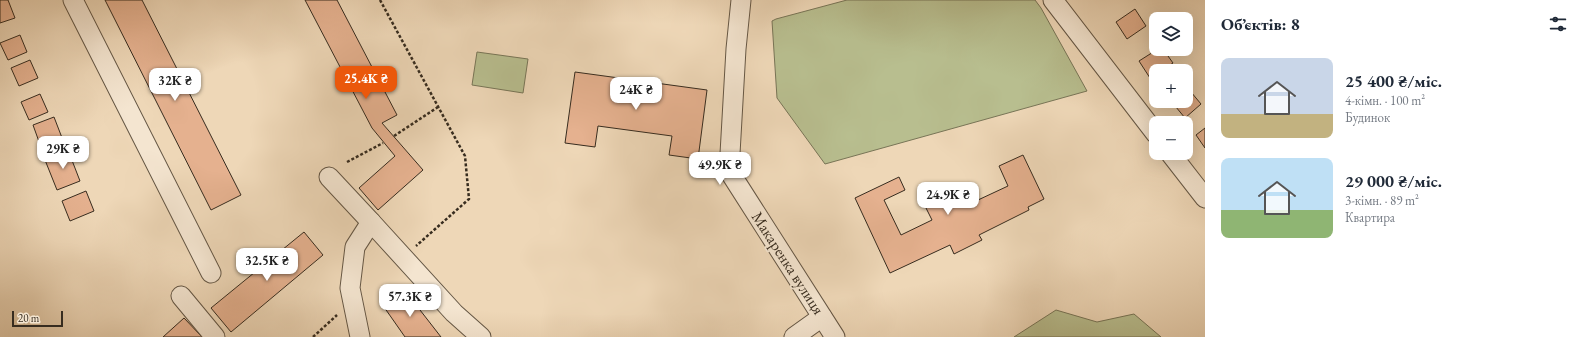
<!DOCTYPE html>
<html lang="uk">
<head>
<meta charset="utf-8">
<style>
  :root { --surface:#fff; --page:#f6f6f7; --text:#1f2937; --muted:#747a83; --accent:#ea580c }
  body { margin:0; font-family:"EB Garamond",serif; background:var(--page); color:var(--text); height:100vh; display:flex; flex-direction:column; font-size:15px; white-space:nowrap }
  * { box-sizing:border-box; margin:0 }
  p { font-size:13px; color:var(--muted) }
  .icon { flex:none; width:22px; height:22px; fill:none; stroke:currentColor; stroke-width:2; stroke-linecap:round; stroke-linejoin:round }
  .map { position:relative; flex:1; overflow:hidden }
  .details { display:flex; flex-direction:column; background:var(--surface); width:380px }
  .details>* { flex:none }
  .buttons { position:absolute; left:1149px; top:12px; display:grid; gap:8px }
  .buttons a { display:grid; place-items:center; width:44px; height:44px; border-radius:8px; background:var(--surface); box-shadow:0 4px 16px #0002; font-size:20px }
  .scale { position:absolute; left:12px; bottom:10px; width:51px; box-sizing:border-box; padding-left:4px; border:2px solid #372c1f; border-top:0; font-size:11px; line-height:14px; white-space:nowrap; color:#372c1f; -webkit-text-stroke:3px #f4e5d0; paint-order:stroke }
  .price { position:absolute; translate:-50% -34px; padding:0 9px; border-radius:8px; background:#fff; color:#222; font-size:13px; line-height:26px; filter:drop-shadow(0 1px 2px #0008) }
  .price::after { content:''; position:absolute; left:50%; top:24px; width:12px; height:9px; margin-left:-6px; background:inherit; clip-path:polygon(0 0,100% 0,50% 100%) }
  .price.current { background:var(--accent); color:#fff }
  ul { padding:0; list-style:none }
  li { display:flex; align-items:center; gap:12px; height:100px; padding:0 16px }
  li span { display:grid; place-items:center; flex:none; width:112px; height:80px; border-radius:8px; color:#555 }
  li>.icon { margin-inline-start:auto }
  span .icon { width:48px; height:48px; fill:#fffc; stroke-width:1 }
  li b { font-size:17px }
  h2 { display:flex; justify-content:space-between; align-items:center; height:48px; padding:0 16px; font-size:17px }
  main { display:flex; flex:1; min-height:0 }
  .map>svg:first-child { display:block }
  .green { fill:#b8be8f; stroke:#787557 }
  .building { fill:#e5b18f; stroke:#372c1f }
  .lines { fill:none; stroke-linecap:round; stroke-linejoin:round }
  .minor-casing { stroke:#655745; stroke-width:21 }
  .path { stroke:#372c1f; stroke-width:2.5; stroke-dasharray:3 2; stroke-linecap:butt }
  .minor { stroke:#f4e5d0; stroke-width:19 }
  .labels { text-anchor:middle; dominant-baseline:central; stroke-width:3.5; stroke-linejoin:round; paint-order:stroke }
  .street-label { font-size:16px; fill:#372c1f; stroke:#f4e5d0 }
</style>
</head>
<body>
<main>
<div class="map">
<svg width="1205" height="337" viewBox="0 0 1205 337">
  <rect width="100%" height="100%" fill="#eed7b7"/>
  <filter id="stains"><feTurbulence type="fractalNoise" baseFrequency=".005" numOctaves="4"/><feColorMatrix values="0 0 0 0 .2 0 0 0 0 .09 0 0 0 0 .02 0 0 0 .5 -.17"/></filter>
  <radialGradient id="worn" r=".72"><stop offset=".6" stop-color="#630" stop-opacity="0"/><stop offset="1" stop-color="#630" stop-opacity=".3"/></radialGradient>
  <g class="green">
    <path d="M847 0H1035L1041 8 1087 91 825 164 777 98 772 21 776 19Z"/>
    <path d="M477 52 528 59 523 93 472 85Z"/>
    <path d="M1056 310 1097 322 1134 314 1161 337H1014Z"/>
  </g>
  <g class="building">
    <path d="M0 0H8L15 18 0 23Z"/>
    <path d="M105 0H142L241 195 211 210Z"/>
    <path d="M305 0H337L397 115 382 123 423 170 378 210 359 188 395 156 372 128Z"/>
    <path d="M1135 9 1146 26 1127 39 1116 22Z"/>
    <path d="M20 35 27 52 8 60 0 43Z"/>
    <path d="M1158 49H1163L1173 63 1161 71H1156V74L1150 78 1139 61Z"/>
    <path d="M30 60 38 78 19 86 11 68Z"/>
    <path d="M575 72 707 90 698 159 669 155 672 136 598 126 595 147 565 143Z"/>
    <path d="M1186 86 1201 104 1185 118 1171 101H1186Z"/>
    <path d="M40 94 48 112 29 120 21 102Z"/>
    <path d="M54 117 64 143 42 150 33 125Z"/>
    <path d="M1205 128V148L1196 135Z"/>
    <path d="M68 150 80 181 57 190 45 160Z"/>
    <path d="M1023 155 1044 199 1028 207 1029 210 979 235 982 240 954 254 950 245 890 273 855 198 899 177 905 190 884 200 901 235 932 220 925 206 970 185 978 200 1008 186 999 166Z"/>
    <path d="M86 191 94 211 70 221 62 201Z"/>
    <path d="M304 232 323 255 231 332 211 308Z"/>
    <path d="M406 292 441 337H405L384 307Z"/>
    <path d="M184 318 202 337H163Z"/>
  </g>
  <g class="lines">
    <g class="minor-casing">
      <g id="minor">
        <path d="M73 0 211 273"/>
        <path d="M741 0 736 49 729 171 835 337"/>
        <path d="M1053 0 1156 134"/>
        <path d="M1170 153 1205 198"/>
        <path d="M329 177 371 222 355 247 350 288 360 337"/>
        <path d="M371 222 454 313 481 337"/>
        <path d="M181 296 215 337"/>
        <path d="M794 337 822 317"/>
      </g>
    </g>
    <g class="path">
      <path d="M380 0 465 156 469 199 416 246"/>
      <path d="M394 136 438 107"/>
      <path d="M347 162 383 143"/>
      <path d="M313 337 337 315"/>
    </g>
    <use href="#minor" class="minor"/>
  </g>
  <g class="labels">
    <g class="street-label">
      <text transform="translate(788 263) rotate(57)">Макаренка вулиця</text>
    </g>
  </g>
  <rect width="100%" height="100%" filter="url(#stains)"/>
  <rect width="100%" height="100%" fill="url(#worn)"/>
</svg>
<div class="buttons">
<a><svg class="icon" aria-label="layers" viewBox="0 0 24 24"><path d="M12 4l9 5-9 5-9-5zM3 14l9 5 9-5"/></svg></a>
<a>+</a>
<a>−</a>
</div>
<div class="scale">20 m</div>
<b class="price current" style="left:366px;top:100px">25.4K ₴</b>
<b class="price" style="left:175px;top:102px">32K ₴</b>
<b class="price" style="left:636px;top:111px">24K ₴</b>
<b class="price" style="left:63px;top:170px">29K ₴</b>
<b class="price" style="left:720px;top:186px">49.9K ₴</b>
<b class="price" style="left:948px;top:216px">24.9K ₴</b>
<b class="price" style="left:267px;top:282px">32.5K ₴</b>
<b class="price" style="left:410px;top:318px">57.3K ₴</b>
</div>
<section class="details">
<h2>Об’єктів: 8<svg class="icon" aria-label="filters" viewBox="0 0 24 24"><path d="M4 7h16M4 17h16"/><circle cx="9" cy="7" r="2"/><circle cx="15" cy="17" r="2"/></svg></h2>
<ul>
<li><span style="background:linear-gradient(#c9d6e8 70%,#c2b280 0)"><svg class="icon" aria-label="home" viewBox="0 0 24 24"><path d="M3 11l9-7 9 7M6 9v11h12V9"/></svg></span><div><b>25 400 ₴/міс.</b><p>4-кімн. · 100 m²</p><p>Будинок</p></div></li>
<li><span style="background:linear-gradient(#bfe0f5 65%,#8fb573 0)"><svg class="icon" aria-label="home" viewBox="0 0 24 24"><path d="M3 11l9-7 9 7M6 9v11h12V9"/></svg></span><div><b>29 000 ₴/міс.</b><p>3-кімн. · 89 m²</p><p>Квартира</p></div></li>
</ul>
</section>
</main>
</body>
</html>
